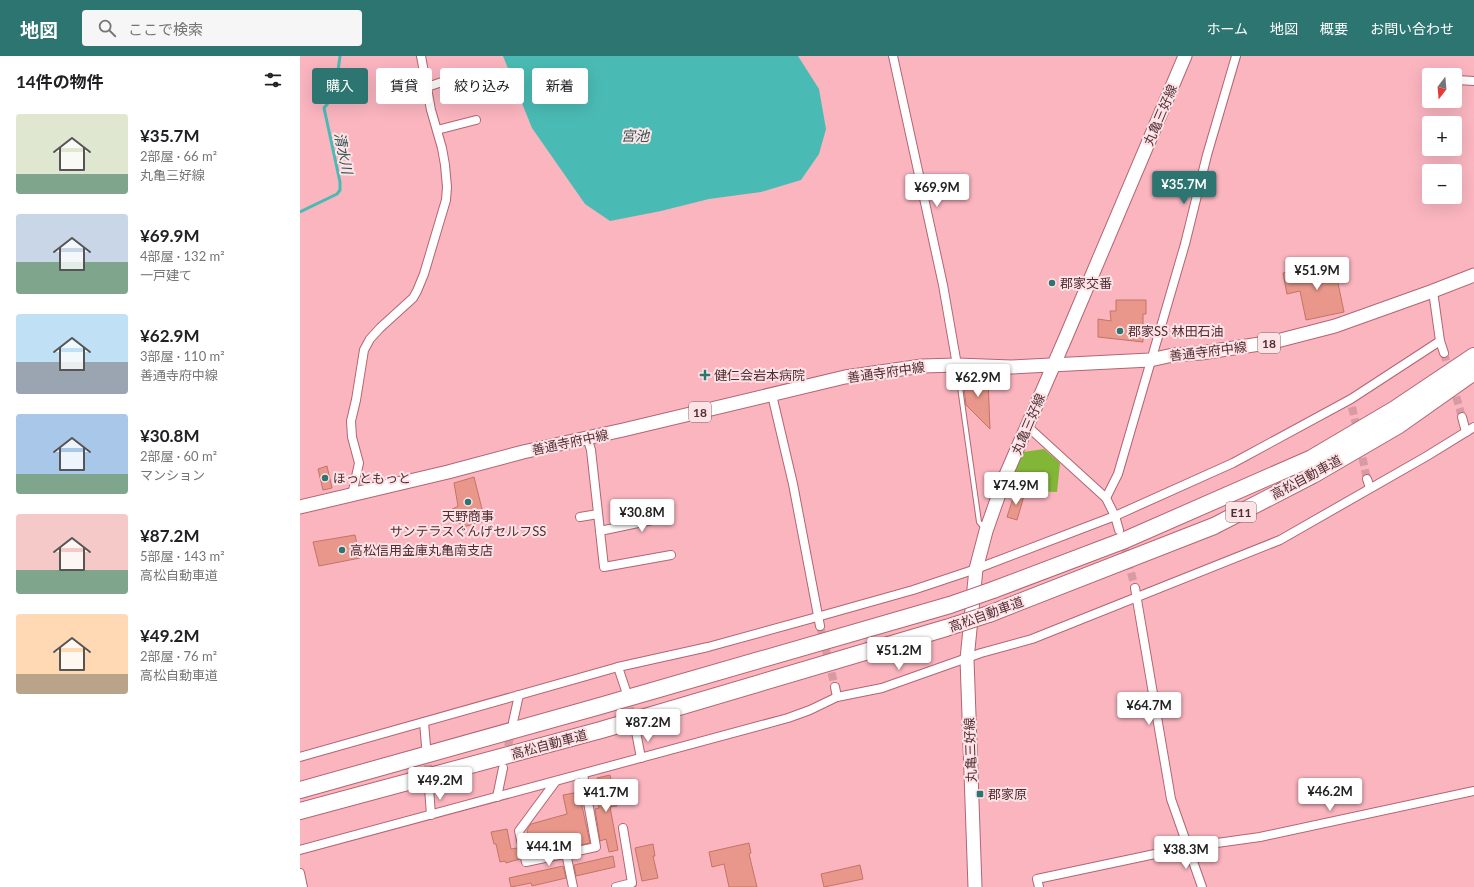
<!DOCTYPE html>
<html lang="ja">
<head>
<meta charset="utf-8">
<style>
  :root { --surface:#fff; --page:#f6f6f6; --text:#202124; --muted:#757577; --accent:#2c7570 }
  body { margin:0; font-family:Lato,"Noto Sans JP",sans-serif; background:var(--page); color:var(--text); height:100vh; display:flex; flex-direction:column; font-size:15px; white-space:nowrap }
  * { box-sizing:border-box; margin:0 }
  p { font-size:13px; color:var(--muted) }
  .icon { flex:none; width:22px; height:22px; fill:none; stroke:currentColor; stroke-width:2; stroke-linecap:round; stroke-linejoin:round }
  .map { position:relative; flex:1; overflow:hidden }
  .details { display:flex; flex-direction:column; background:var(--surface); width:300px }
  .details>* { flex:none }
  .banner { position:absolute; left:12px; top:12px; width:380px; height:36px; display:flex; gap:8px }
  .needle { width:26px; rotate:196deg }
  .buttons { position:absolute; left:1122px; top:12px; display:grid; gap:8px }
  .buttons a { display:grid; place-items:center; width:40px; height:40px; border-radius:4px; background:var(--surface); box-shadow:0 4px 16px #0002; font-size:20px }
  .price { position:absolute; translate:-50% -34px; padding:0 9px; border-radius:4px; background:#fff; color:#222; font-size:13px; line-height:26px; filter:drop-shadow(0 1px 2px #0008) }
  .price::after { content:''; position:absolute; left:50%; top:24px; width:12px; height:9px; margin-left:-6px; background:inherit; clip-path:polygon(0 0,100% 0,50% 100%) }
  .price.on { background:var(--accent); color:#fff }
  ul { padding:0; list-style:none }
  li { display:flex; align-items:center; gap:12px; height:100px; padding:0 16px }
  li span { display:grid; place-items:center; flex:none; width:112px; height:80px; border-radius:4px; color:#555 }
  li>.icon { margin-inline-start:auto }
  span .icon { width:48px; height:48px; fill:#fffc; stroke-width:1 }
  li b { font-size:17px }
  h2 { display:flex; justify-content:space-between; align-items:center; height:48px; padding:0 16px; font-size:17px }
  .chip { padding:0 14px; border-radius:4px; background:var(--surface); box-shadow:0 4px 16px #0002; font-size:14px; line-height:36px }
  .chip.on { background:var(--accent); color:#fff }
  header { display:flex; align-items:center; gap:24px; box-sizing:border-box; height:56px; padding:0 20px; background:var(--accent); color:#fff }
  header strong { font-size:19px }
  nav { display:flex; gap:22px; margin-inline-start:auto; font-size:14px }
  .search { width:280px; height:36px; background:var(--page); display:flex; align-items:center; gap:10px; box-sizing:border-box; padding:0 14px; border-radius:4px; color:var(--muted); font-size:15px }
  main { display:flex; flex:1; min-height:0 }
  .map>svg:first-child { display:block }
  .green { fill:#82b637 }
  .water { fill:#4abbb4 }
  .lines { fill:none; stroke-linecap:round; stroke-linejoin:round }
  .stream { stroke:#4abbb4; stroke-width:3 }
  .building { fill:#e9978a; stroke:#c37468 }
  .minor-tunnel { stroke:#d89aa3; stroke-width:8; stroke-dasharray:8 4; stroke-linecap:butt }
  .service-casing { stroke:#b36572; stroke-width:6 }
  .minor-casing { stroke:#b36572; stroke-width:10 }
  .primary-casing { stroke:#b36572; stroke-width:15 }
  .motorway-casing { stroke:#b36572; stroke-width:18 }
  .service { stroke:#fff; stroke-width:4 }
  .minor { stroke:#fff; stroke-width:8 }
  .primary { stroke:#fff; stroke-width:13 }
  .motorway { stroke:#fff; stroke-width:16 }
  .motorway-bridge-casing { stroke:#b36572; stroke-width:18; stroke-linecap:butt }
  .motorway-bridge { stroke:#fff; stroke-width:16 }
  .poi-dot { fill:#2c7570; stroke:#fee3e6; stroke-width:1.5 }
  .labels { text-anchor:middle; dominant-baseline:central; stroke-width:4; stroke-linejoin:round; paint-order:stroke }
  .shield { fill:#fee3e6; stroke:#846469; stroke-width:1 }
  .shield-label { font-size:12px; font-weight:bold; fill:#4f2d33 }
  .street-label { font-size:13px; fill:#4f2d33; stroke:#fee3e6 }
  .poi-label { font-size:13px; fill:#4f2d33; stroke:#fee3e6; text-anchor:start }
  .water-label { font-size:14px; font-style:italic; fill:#335552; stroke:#fee3e6 }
</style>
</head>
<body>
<header>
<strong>地図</strong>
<div class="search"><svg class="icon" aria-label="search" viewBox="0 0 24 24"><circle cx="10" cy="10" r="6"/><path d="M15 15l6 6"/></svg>ここで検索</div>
<nav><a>ホーム</a><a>地図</a><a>概要</a><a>お問い合わせ</a></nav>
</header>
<main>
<section class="details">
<h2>14件の物件<svg class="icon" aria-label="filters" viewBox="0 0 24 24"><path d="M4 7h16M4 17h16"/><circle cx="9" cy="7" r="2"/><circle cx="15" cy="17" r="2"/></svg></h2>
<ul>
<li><span style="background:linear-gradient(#dfe7d0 75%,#7fa58c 0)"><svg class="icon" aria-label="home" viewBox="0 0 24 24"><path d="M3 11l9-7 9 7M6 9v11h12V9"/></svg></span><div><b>¥35.7M</b><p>2部屋 · 66 m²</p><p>丸亀三好線</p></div></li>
<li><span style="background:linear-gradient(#c9d6e8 60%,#7fa58c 0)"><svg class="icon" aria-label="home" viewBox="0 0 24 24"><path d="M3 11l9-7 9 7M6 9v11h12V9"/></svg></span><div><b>¥69.9M</b><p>4部屋 · 132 m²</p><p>一戸建て</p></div></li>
<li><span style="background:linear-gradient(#bfe0f5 60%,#9aa5b1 0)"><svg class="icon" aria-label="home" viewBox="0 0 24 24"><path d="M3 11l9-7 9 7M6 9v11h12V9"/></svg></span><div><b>¥62.9M</b><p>3部屋 · 110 m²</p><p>善通寺府中線</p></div></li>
<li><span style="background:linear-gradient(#a9c7e8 75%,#7fa58c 0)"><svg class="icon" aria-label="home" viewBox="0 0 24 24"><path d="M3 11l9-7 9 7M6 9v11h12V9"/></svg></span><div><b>¥30.8M</b><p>2部屋 · 60 m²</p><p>マンション</p></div></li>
<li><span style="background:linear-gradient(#f6c9c9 70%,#7fa58c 0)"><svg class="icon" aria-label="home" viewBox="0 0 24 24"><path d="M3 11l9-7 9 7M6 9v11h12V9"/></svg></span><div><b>¥87.2M</b><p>5部屋 · 143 m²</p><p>高松自動車道</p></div></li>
<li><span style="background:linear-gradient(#ffd9b3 75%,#b9a48a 0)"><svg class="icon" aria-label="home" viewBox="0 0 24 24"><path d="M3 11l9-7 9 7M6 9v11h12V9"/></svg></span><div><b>¥49.2M</b><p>2部屋 · 76 m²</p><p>高松自動車道</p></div></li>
</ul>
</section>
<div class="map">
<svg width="1174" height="831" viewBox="0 0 1174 831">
  <rect width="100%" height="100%" fill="#fab5bf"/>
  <path class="green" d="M744 393 760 407 757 436 727 435 714 430 713 432 709 430 723 396Z"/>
  <path class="water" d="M203 0H498L519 33 526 73 519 98 501 124 461 136 409 143 361 155 310 165 285 148 232 72Z"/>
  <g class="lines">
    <g class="stream">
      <path d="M38 15 40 0"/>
      <path d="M0 156 37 138 40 134V126L24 52C31 43 39 35 38 22"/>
    </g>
  </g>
  <g class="building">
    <path d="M1034 208 1044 256 1006 264 1000 235 987 238 983 217 995 214 997 219Z"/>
    <path d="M816 244H846V258H843V286L798 281V263L811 265 810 255H816Z"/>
    <path d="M688 322 690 373 666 349 663 323Z"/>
    <path d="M27 410 32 432 23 434 18 413Z"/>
    <path d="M174 421 185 465 163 471 149 455 158 450 154 427Z"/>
    <path d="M715 436 724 440 717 464 707 461Z"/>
    <path d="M55 479 60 502 19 510 13 486Z"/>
    <path d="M310 719 317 750 310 751 318 794 309 796 306 783 300 785 295 753 299 752 297 742 301 741 297 722Z"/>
    <path d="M279 736 290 787 230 799 228 789H230L227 774 231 768 267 758 263 739Z"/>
    <path d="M207 773 211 793 217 792 220 803 206 807 205 805 200 806 196 788H194L191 776Z"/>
    <path d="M449 787 451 797 449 798 457 831H429L424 808 412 811 409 796Z"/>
    <path d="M353 788 355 800H353L358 822 342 825 335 792Z"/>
    <path d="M313 800 315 811 276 820 274 809Z"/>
    <path d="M560 809 563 823 524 831 521 818Z"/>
    <path d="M263 810 266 822 232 830 231 827 211 831 209 822Z"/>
  </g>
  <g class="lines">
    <g class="minor-tunnel">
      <path d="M1144 297 1150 318"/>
      <path d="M1153 329 1162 361"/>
      <path d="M1052 351 1058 377"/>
      <path d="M1060 390 1067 423"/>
      <path d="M822 482 835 532"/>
      <path d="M520 570 535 631"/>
      <path d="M327 640 334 668"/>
      <path d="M127 697 129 723"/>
      <path d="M205 702 212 674"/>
    </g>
    <g class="service-casing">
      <path id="service" d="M657 310 679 466 684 472"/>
    </g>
    <g class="minor-casing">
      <g id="minor">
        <path d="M593 0 643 229 657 309"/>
        <path d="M1157 24 1174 25"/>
        <path d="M127 31 163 19"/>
        <path d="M137 74 176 64"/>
        <path d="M1133 235 1140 285 1144 297"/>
        <path d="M472 339 493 428 520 570"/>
        <path d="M1162 361 1166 376"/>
        <path d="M727 370 806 442 815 460 819 474"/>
        <path d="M287 381 291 394 304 511 371 499"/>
        <path d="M1067 423 1070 432"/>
        <path d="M52 439 59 407 52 381 51 365 56 344 64 294 70 283 80 272 113 242 117 235 124 218 146 144 147 131 145 109 142 92 131 54 121 0"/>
        <path d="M806 442 818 418 885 188 907 99 936 0"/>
        <path d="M280 461 298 458"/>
        <path d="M300 475 357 463 356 456"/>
        <path d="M835 532 871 743 902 831"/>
        <path d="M318 611 326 635"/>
        <path d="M535 631 537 641"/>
        <path d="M124 666 126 690"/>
        <path d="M213 666 219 639"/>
        <path d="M336 676 341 702"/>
        <path d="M0 701 318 611 408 591 517 561 613 534 676 513 815 460 933 407 1051 343 1140 285"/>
        <path d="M256 725 219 775 226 806 296 791 283 718"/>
        <path d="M129 732 131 759"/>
        <path d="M197 741 203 712"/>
        <path d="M0 794 488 662 510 654 537 641 582 632 681 597 732 583 980 484 1127 400 1174 371"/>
        <path d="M266 797 273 831"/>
        <path d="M0 817 3 831"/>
        <path d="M316 831 332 827 323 772"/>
        <path d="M739 831 737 823 888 791 960 781 1174 735"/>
      </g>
    </g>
    <g class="primary-casing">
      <g id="primary">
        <path d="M0 451 148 416 223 396 323 374 545 321 622 310 657 309 711 311 850 304 873 299 901 297 973 286 1035 270 1133 235 1174 219"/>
        <path d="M675 831 667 603 676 513 686 475 705 421 765 283 885 0"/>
      </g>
    </g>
    <g class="motorway-casing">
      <g id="motorway">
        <path d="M693 534 825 484 1012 402 1095 353 1174 300"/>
        <path d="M689 558 914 470 1013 419 1099 369 1174 316"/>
        <path d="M0 734 300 650 650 549"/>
        <path d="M0 755 301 674 646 572"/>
      </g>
    </g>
    <use href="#service" class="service"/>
    <use href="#minor" class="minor"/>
    <use href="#primary" class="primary"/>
    <use href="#motorway" class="motorway"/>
    <g class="motorway-bridge-casing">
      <g id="motorway-bridge">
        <path d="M650 549 693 534"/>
        <path d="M646 572 689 558"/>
      </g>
    </g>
    <use href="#motorway-bridge" class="motorway-bridge"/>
  </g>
  <g class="poi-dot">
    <circle cx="752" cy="227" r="4"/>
    <circle cx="820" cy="275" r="4"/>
    <path d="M403 313h4v4h4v4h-4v4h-4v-4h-4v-4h4z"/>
    <circle cx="25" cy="422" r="4"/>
    <circle cx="168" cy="446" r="4"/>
    <circle cx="42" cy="494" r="4"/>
    <rect x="676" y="734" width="8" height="8" rx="2"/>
  </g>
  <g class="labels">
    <g class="shield">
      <rect x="958" y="277" width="22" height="20" rx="3"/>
      <rect x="389" y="346" width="22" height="20" rx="3"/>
      <rect x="926" y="446" width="30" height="20" rx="3"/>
    </g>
    <g class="shield-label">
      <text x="969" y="287">18</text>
      <text x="400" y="356">18</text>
      <text x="941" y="456">E11</text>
    </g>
    <g class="street-label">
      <text transform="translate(860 59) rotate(-67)">丸亀三好線</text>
      <text transform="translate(908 295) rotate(-7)">善通寺府中線</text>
      <text transform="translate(586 316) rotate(-8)">善通寺府中線</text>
      <text transform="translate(728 368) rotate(-67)">丸亀三好線</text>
      <text transform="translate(270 386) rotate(-12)">善通寺府中線</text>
      <text transform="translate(1006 421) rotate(-28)">高松自動車道</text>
      <text transform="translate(686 558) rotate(-20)">高松自動車道</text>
      <text transform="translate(249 688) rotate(-15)">高松自動車道</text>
      <text transform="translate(670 694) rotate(-92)">丸亀三好線</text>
    </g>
    <g class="poi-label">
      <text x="760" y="227">郡家交番</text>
      <text x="828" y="275">郡家SS 林田石油</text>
      <text x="414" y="319">健仁会岩本病院</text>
      <text x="33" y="422">ほっともっと</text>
      <text x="168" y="460" text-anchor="middle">天野商事<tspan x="168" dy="15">サンテラスぐんげセルフSS</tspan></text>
      <text x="50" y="494">高松信用金庫丸亀南支店</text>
      <text x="688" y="738">郡家原</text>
    </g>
    <g class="water-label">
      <text x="335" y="79">宮池</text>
      <text transform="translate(44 97) rotate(79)">清水川</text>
    </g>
  </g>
</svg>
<div class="buttons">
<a><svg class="needle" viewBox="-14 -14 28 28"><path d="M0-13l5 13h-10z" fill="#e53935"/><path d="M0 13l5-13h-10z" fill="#757577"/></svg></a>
<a>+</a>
<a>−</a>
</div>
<b class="price on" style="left:884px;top:149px">¥35.7M</b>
<b class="price" style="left:637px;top:152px">¥69.9M</b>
<b class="price" style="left:1017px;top:235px">¥51.9M</b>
<b class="price" style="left:678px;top:342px">¥62.9M</b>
<b class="price" style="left:716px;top:450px">¥74.9M</b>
<b class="price" style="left:342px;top:477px">¥30.8M</b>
<b class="price" style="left:599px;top:615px">¥51.2M</b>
<b class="price" style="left:849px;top:670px">¥64.7M</b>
<b class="price" style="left:348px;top:687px">¥87.2M</b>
<b class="price" style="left:140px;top:745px">¥49.2M</b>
<b class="price" style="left:1030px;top:756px">¥46.2M</b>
<b class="price" style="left:306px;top:757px">¥41.7M</b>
<b class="price" style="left:249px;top:811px">¥44.1M</b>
<b class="price" style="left:886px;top:814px">¥38.3M</b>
<div class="banner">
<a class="chip on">購入</a>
<a class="chip">賃貸</a>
<a class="chip">絞り込み</a>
<a class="chip">新着</a>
</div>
</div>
</main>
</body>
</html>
